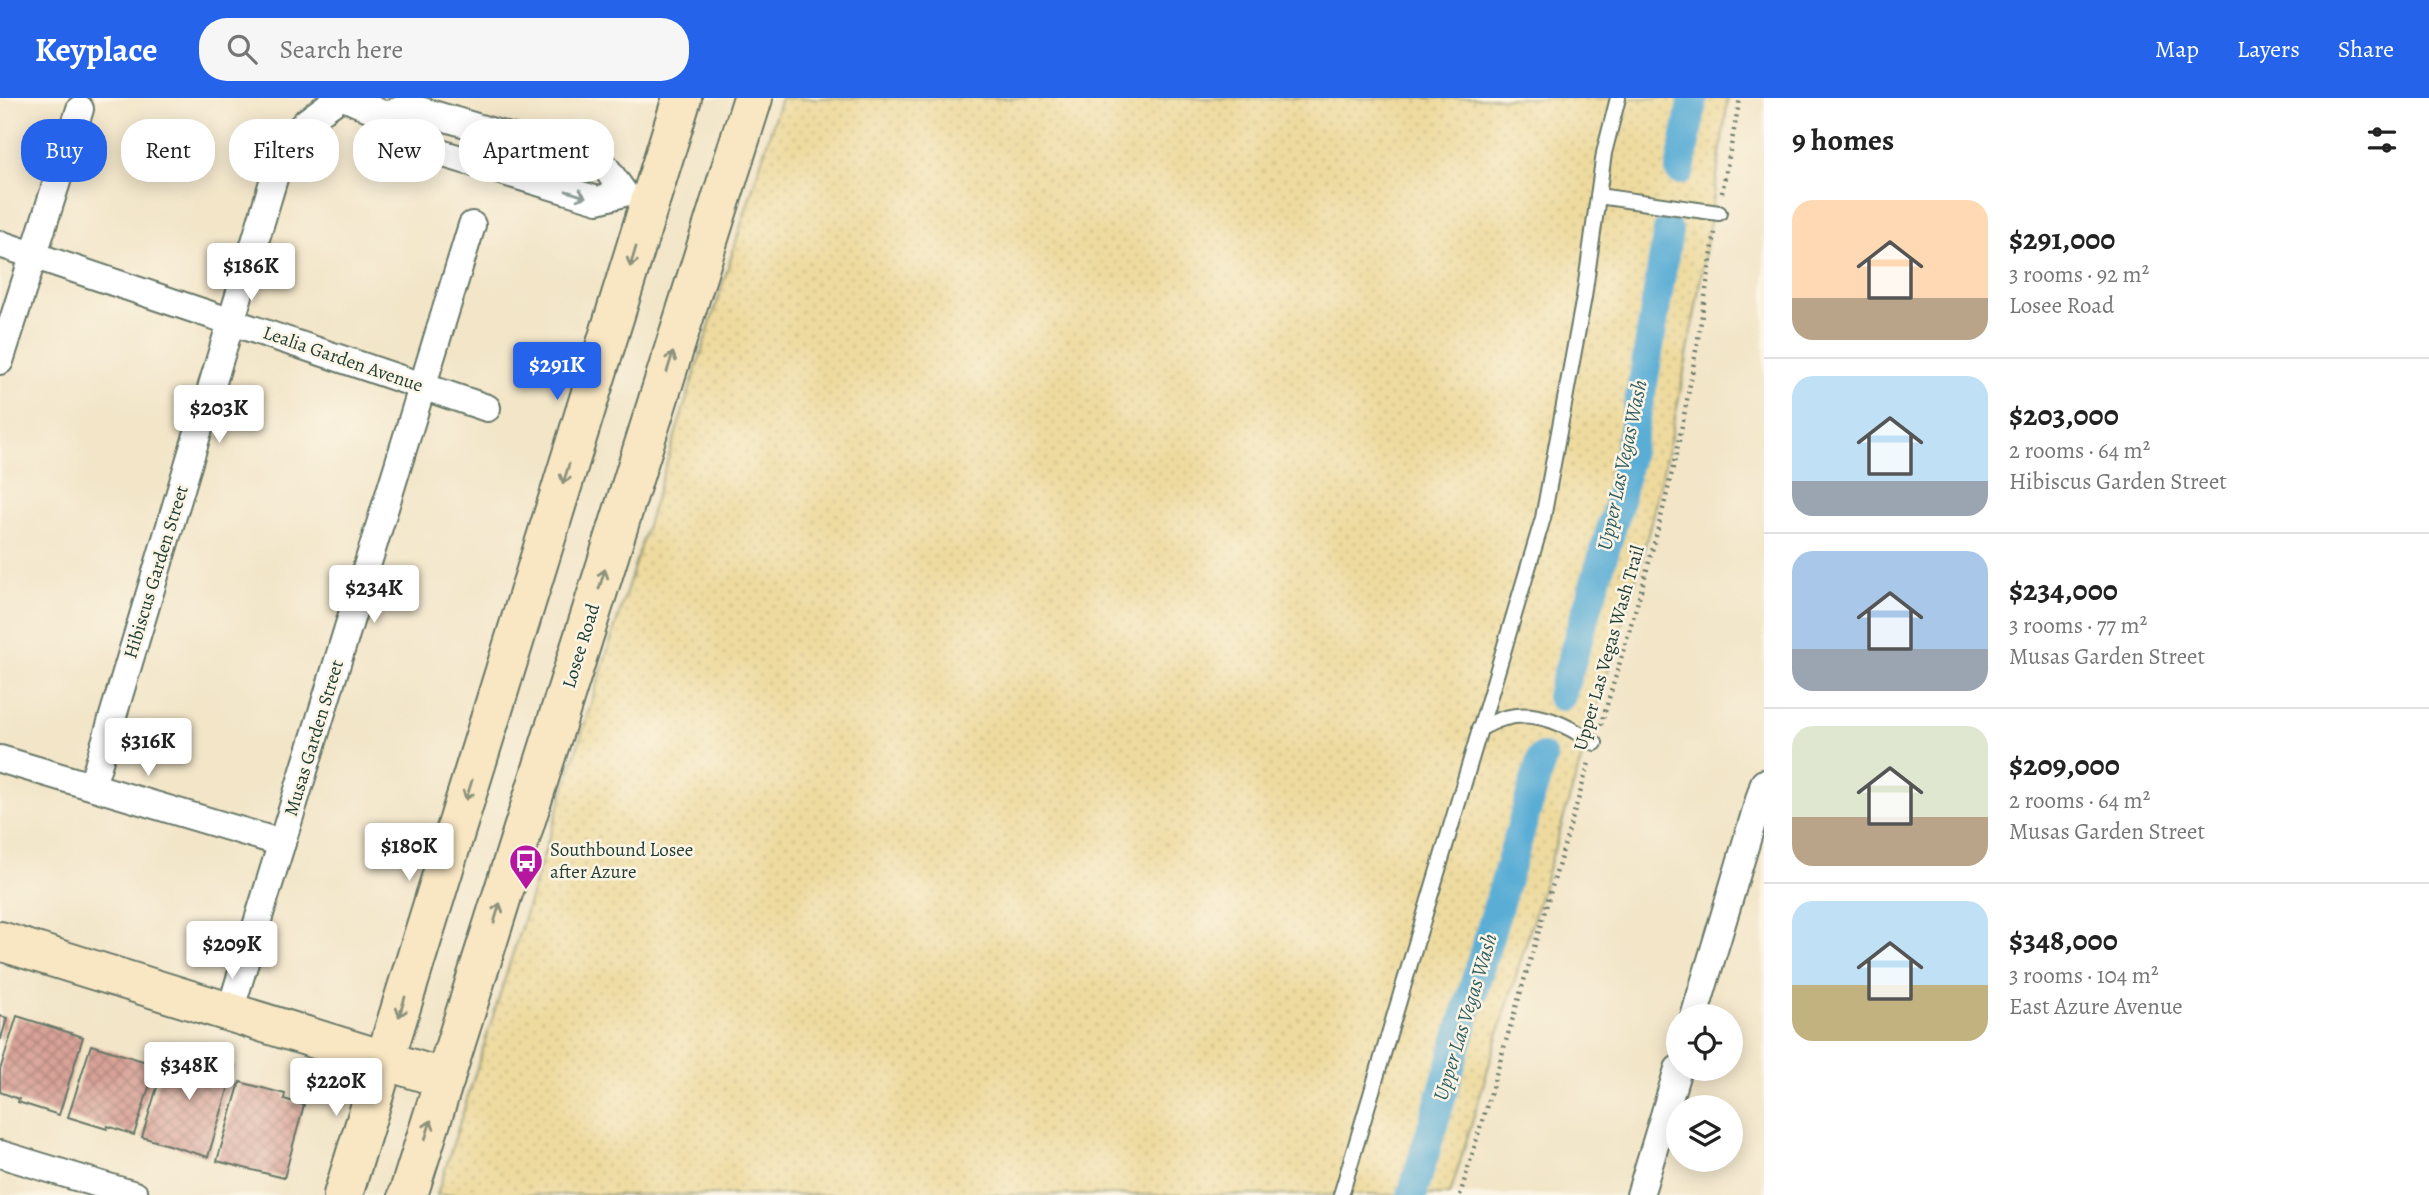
<!DOCTYPE html>
<html lang="en">
<head>
<meta charset="utf-8">
<style>
  :root { --surface:#fff; --page:#f6f6f6; --text:#222; --muted:#767676; --line:#e0e0e0; --accent:#2563eb }
  body { margin:0; font-family:Alegreya,serif; background:var(--page); color:var(--text); height:100vh; display:flex; flex-direction:column; font-size:26px; white-space:nowrap }
  * { box-sizing:border-box; margin:0 }
  p { font-size:23px; color:var(--muted) }
  .icon { flex:none; width:38px; height:38px; fill:none; stroke:currentColor; stroke-width:2; stroke-linecap:round; stroke-linejoin:round }
  .map { position:relative; flex:1; overflow:hidden }
  .side { display:flex; flex-direction:column; background:var(--surface); width:665px }
  .side>* { flex:none }
  .banner { position:absolute; left:21px; top:21px; width:665px; height:63px; display:flex; gap:14px }
  .fabs { position:absolute; left:1666px; top:906px; display:grid; gap:14px }
  .fabs a { display:grid; place-items:center; width:77px; height:77px; border-radius:50%; background:var(--surface); box-shadow:0 4px 18px #0003; font-size:35px }
  .price { position:absolute; translate:-50% -60px; padding:0 16px; border-radius:7px; background:#fff; color:#222; font-size:23px; line-height:46px; filter:drop-shadow(0 2px 4px #0008) }
  .price::after { content:''; position:absolute; left:50%; top:42px; width:21px; height:16px; margin-left:-10px; background:inherit; clip-path:polygon(0 0,100% 0,50% 100%) }
  .price.current { background:var(--accent); color:#fff }
  ul { padding:0; list-style:none }
  li { display:flex; align-items:center; gap:21px; height:175px; padding:0 28px }
  li+li { border-top:2px solid var(--line) }
  li span { display:grid; place-items:center; flex:none; width:196px; height:140px; border-radius:21px; color:#555 }
  li>.icon { margin-inline-start:auto }
  span .icon { width:84px; height:84px; fill:#fffc; stroke-width:1 }
  li b { font-size:30px }
  h2 { display:flex; justify-content:space-between; align-items:center; height:84px; padding:0 28px; font-size:30px }
  .chip { padding:0 24px; border-radius:28px; background:var(--surface); box-shadow:0 4px 18px #0003; font-size:24px; line-height:63px }
  .chip.current { background:var(--accent); color:#fff }
  header { display:flex; align-items:center; gap:42px; box-sizing:border-box; height:98px; padding:0 35px; background:var(--accent); color:#fff }
  header strong { font-size:33px }
  nav { display:flex; gap:38px; margin-inline-start:auto; font-size:24px }
  .search { width:490px; height:63px; background:var(--page); display:flex; align-items:center; gap:18px; box-sizing:border-box; padding:0 24px; border-radius:28px; color:var(--muted); font-size:26px }
  main { display:flex; flex:1; min-height:0 }
  .map>svg:first-child { display:block }
  .sand { fill:url(#sand-dots); stroke:#868c69; stroke-width:2 }
  .lines { fill:none; stroke-linecap:round; stroke-linejoin:round }
  .canal { stroke:#5aadd5; stroke-width:30 }
  .building { fill:url(#building-cross-hatch) }
  .lane-casing { stroke:#697868; stroke-width:18 }
  .street-casing { stroke:#697868; stroke-width:30 }
  .secondary-casing { stroke:#697868; stroke-width:42 }
  .path { stroke:#697868; stroke-width:4.5; stroke-dasharray:2 5; stroke-linecap:butt }
  .lane { stroke:#fff; stroke-width:14 }
  .street { stroke:#fff; stroke-width:26 }
  .secondary { stroke:#f9e7c3; stroke-width:38 }
  .oneway { stroke:#8f9e9a }
  .oneway2 { stroke:#8c927c }
  .labels { text-anchor:middle; dominant-baseline:central; stroke-width:5; stroke-linejoin:round; paint-order:stroke }
  .street-label { font-size:19px; fill:#1f3d34; stroke:#fcf5e5 }
  .poi-label { font-size:19px; fill:#1f3d34; stroke:#fcf5e5; text-anchor:start }
  .water-label { font-size:21px; font-style:italic; fill:#315f64; stroke:#fcf5e5 }
</style>
</head>
<body>
<header>
<strong>Keyplace</strong>
<div class="search"><svg class="icon" aria-label="search" viewBox="0 0 24 24"><circle cx="10" cy="10" r="6"/><path d="M15 15l6 6"/></svg>Search here</div>
<nav><a>Map</a><a>Layers</a><a>Share</a></nav>
</header>
<main>
<div class="map">
<svg width="1764" height="1097" viewBox="0 0 1764 1097">
  <defs>
    <pattern id="sand-dots" width="8" height="8" patternUnits="userSpaceOnUse" patternTransform="scale(1.75)"><rect width="8" height="8" fill="#eeda9e"/><path d="M2 2h.1M6 6h.1" fill="none" stroke="#ccbc89" stroke-width="1.8" stroke-linecap="round"/></pattern>
    <pattern id="building-cross-hatch" width="8" height="8" patternUnits="userSpaceOnUse" patternTransform="scale(1.75)"><rect width="8" height="8" fill="#d9a297"/><path d="M0 0l8 8M0 8l8-8" fill="none" stroke="#af857c"/></pattern>
  </defs>
  <rect width="100%" height="100%" fill="#fcf5e5"/>
  <filter id="ink" filterUnits="userSpaceOnUse"><feTurbulence type="fractalNoise" baseFrequency=".0143" numOctaves="2"/><feDisplacementMap in="SourceGraphic" scale="14" xChannelSelector="R" yChannelSelector="G"/><feConvolveMatrix kernelMatrix="1 2 1 2 8 2 1 2 1" color-interpolation-filters="sRGB"/></filter>
  <filter id="wash" filterUnits="userSpaceOnUse"><feTurbulence type="fractalNoise" baseFrequency=".00686" numOctaves="4" result="noise"/><feDisplacementMap in="SourceGraphic" scale="28" xChannelSelector="R" yChannelSelector="G"/><feGaussianBlur stdDeviation="1.57" result="paint"/><feColorMatrix in="noise" values="0 0 0 0 0 0 0 0 0 0 0 0 0 0 0 0 0 1.4 0 .05"/><feComposite in="paint" operator="in"/></filter>
  <g filter="url(#wash)">
    <rect width="100%" height="100%" fill="#f2e5c8"/>
    <path class="sand" d="M781 0H1728C1706 158 1681 316 1639 470L1450 1097H437Z"/>
    <g class="lines">
      <g class="canal">
        <path d="M1680 72 1693 0"/>
        <path d="M1561 598 1617 411 1644 279 1668 133"/>
        <path d="M1412 1097 1542 660"/>
      </g>
    </g>
    <g id="blocks">
      <g class="building">
        <path d="M0 918 7 920 1 941H0Z"/>
        <path d="M17 918 83 939 59 1017 18 1004 19 1001 0 994V972Z"/>
        <path d="M91 947 156 967 134 1037 108 1028 107 1031 68 1019Z"/>
        <path d="M169 949 235 968 208 1059 142 1039Z"/>
        <path d="M240 984 285 996 284 1001 304 1007 284 1080 217 1063Z"/>
      </g>
    </g>
  </g>
  <g filter="url(#ink)">
    <use href="#blocks" fill-opacity="0" stroke="#697868" stroke-width="2"/>
    <g class="lines">
      <g class="lane-casing">
        <g id="lane">
          <path d="M1598 98 1719 115"/>
          <path d="M1479 631C1488 627 1496 622 1505 620 1538 611 1568 628 1595 645"/>
          <path d="M1341 1097 1543 420 1584 199 1604 55 1618 0"/>
        </g>
      </g>
      <g class="street-casing">
        <g id="street">
          <path d="M346 0 385 17 409 9 604 67 624 95 598 102 397 42 385 17"/>
          <path d="M0 146 487 310"/>
          <path d="M0 263 80 11"/>
          <path d="M0 661 282 745"/>
          <path d="M92 688 284 47 306 24 339 0"/>
          <path d="M230 913 472 127"/>
          <path d="M1694 919 1764 685"/>
          <path d="M0 1056 135 1097"/>
          <path d="M1640 1097 1678 971"/>
        </g>
      </g>
      <g class="secondary-casing">
        <g id="secondary">
          <path d="M0 843 445 981"/>
          <path d="M343 1097 682 0"/>
          <path d="M408 1097 753 0"/>
        </g>
      </g>
      <g class="path">
        <path d="M1722 95 1740 0"/>
        <path d="M1601 627C1627 540 1654 454 1674 365 1691 289 1703 212 1715 135"/>
        <path d="M1460 1097 1589 665"/>
      </g>
      <use href="#lane" class="lane"/>
      <use href="#street" class="street"/>
      <use href="#secondary" class="secondary"/>
    </g>
    <defs><path id="oneway-shaft" d="M-6 0H5M1.5-3L5.5 0L1.5 3" fill="none" stroke-width="1.6" stroke-linecap="round" stroke-linejoin="round" transform="scale(1.75)"/></defs>
    <use class="oneway" href="#oneway-shaft" transform="translate(576 96) rotate(17)"/>
    <g class="oneway2">
      <use href="#oneway-shaft" transform="translate(633 159) rotate(107)"/>
      <use href="#oneway-shaft" transform="translate(670 264) rotate(-73)"/>
      <use href="#oneway-shaft" transform="translate(566 376) rotate(107)"/>
      <use href="#oneway-shaft" transform="translate(602 481) rotate(-73)"/>
      <use href="#oneway-shaft" transform="translate(469 692) rotate(107)"/>
      <use href="#oneway-shaft" transform="translate(497 815) rotate(-73)"/>
      <use href="#oneway-shaft" transform="translate(402 909) rotate(107)"/>
      <use href="#oneway-shaft" transform="translate(428 1032) rotate(-73)"/>
    </g>
  </g>
  <defs>
    <g id="bus-pin" transform="scale(1.75)"><path d="M0 17L-7.5 6A9.5 9.5 0 1 1 7.5 6Z" fill="#b5179e" stroke="#fcf5e5"/><path d="M-5-6H5V4H4V6H2V4H-2V6H-4V4H-5ZM-3.5-4V0h7V-4ZM-3.5 1.2v1.5H-2V1.2ZM2 1.2v1.5H3.5V1.2Z" fill="#fff"/></g>
  </defs>
  <g fill-rule="evenodd">
    <use href="#bus-pin" x="526" y="763"/>
  </g>
  <g class="labels">
    <g class="street-label">
      <text transform="translate(343 261) rotate(19)">Lealia Garden Avenue</text>
      <text transform="translate(156 474) rotate(-73)">Hibiscus Garden Street</text>
      <text transform="translate(581 548) rotate(-73)">Losee Road</text>
      <text transform="translate(1609 550) rotate(-74)">Upper Las Vegas Wash Trail</text>
      <text transform="translate(314 640) rotate(-73)">Musas Garden Street</text>
    </g>
    <g class="poi-label">
      <text x="550" y="752">Southbound Losee<tspan x="550" dy="22">after Azure</tspan></text>
    </g>
    <g class="water-label">
      <text transform="translate(1622 367) rotate(-78)">Upper Las Vegas Wash</text>
      <text transform="translate(1465 919) rotate(-73)">Upper Las Vegas Wash</text>
    </g>
  </g>
</svg>
<div class="fabs">
<a><svg class="icon" aria-label="locate" viewBox="0 0 24 24"><circle cx="12" cy="12" r="6"/><path d="M12 2v4M12 18v4M2 12h4M18 12h4"/></svg></a>
<a><svg class="icon" aria-label="layers" viewBox="0 0 24 24"><path d="M12 4l9 5-9 5-9-5zM3 14l9 5 9-5"/></svg></a>
</div>
<b class="price" style="left:251px;top:205px">$186K</b>
<b class="price current" style="left:557px;top:304px">$291K</b>
<b class="price" style="left:219px;top:347px">$203K</b>
<b class="price" style="left:374px;top:527px">$234K</b>
<b class="price" style="left:148px;top:680px">$316K</b>
<b class="price" style="left:409px;top:785px">$180K</b>
<b class="price" style="left:232px;top:883px">$209K</b>
<b class="price" style="left:189px;top:1004px">$348K</b>
<b class="price" style="left:336px;top:1020px">$220K</b>
<div class="banner">
<a class="chip current">Buy</a>
<a class="chip">Rent</a>
<a class="chip">Filters</a>
<a class="chip">New</a>
<a class="chip">Apartment</a>
</div>
</div>
<section class="side">
<h2>9 homes<svg class="icon" aria-label="filters" viewBox="0 0 24 24"><path d="M4 7h16M4 17h16"/><circle cx="9" cy="7" r="2"/><circle cx="15" cy="17" r="2"/></svg></h2>
<ul>
<li><span style="background:linear-gradient(#ffd9b3 70%,#b9a48a 0)"><svg class="icon" aria-label="home" viewBox="0 0 24 24"><path d="M3 11l9-7 9 7M6 9v11h12V9"/></svg></span><div><b>$291,000</b><p>3 rooms · 92 m²</p><p>Losee Road</p></div></li>
<li><span style="background:linear-gradient(#bfe0f5 75%,#9aa5b1 0)"><svg class="icon" aria-label="home" viewBox="0 0 24 24"><path d="M3 11l9-7 9 7M6 9v11h12V9"/></svg></span><div><b>$203,000</b><p>2 rooms · 64 m²</p><p>Hibiscus Garden Street</p></div></li>
<li><span style="background:linear-gradient(#a9c7e8 70%,#9aa5b1 0)"><svg class="icon" aria-label="home" viewBox="0 0 24 24"><path d="M3 11l9-7 9 7M6 9v11h12V9"/></svg></span><div><b>$234,000</b><p>3 rooms · 77 m²</p><p>Musas Garden Street</p></div></li>
<li><span style="background:linear-gradient(#dfe7d0 65%,#b9a48a 0)"><svg class="icon" aria-label="home" viewBox="0 0 24 24"><path d="M3 11l9-7 9 7M6 9v11h12V9"/></svg></span><div><b>$209,000</b><p>2 rooms · 64 m²</p><p>Musas Garden Street</p></div></li>
<li><span style="background:linear-gradient(#bfe0f5 60%,#c2b280 0)"><svg class="icon" aria-label="home" viewBox="0 0 24 24"><path d="M3 11l9-7 9 7M6 9v11h12V9"/></svg></span><div><b>$348,000</b><p>3 rooms · 104 m²</p><p>East Azure Avenue</p></div></li>
</ul>
</section>
</main>
</body>
</html>
